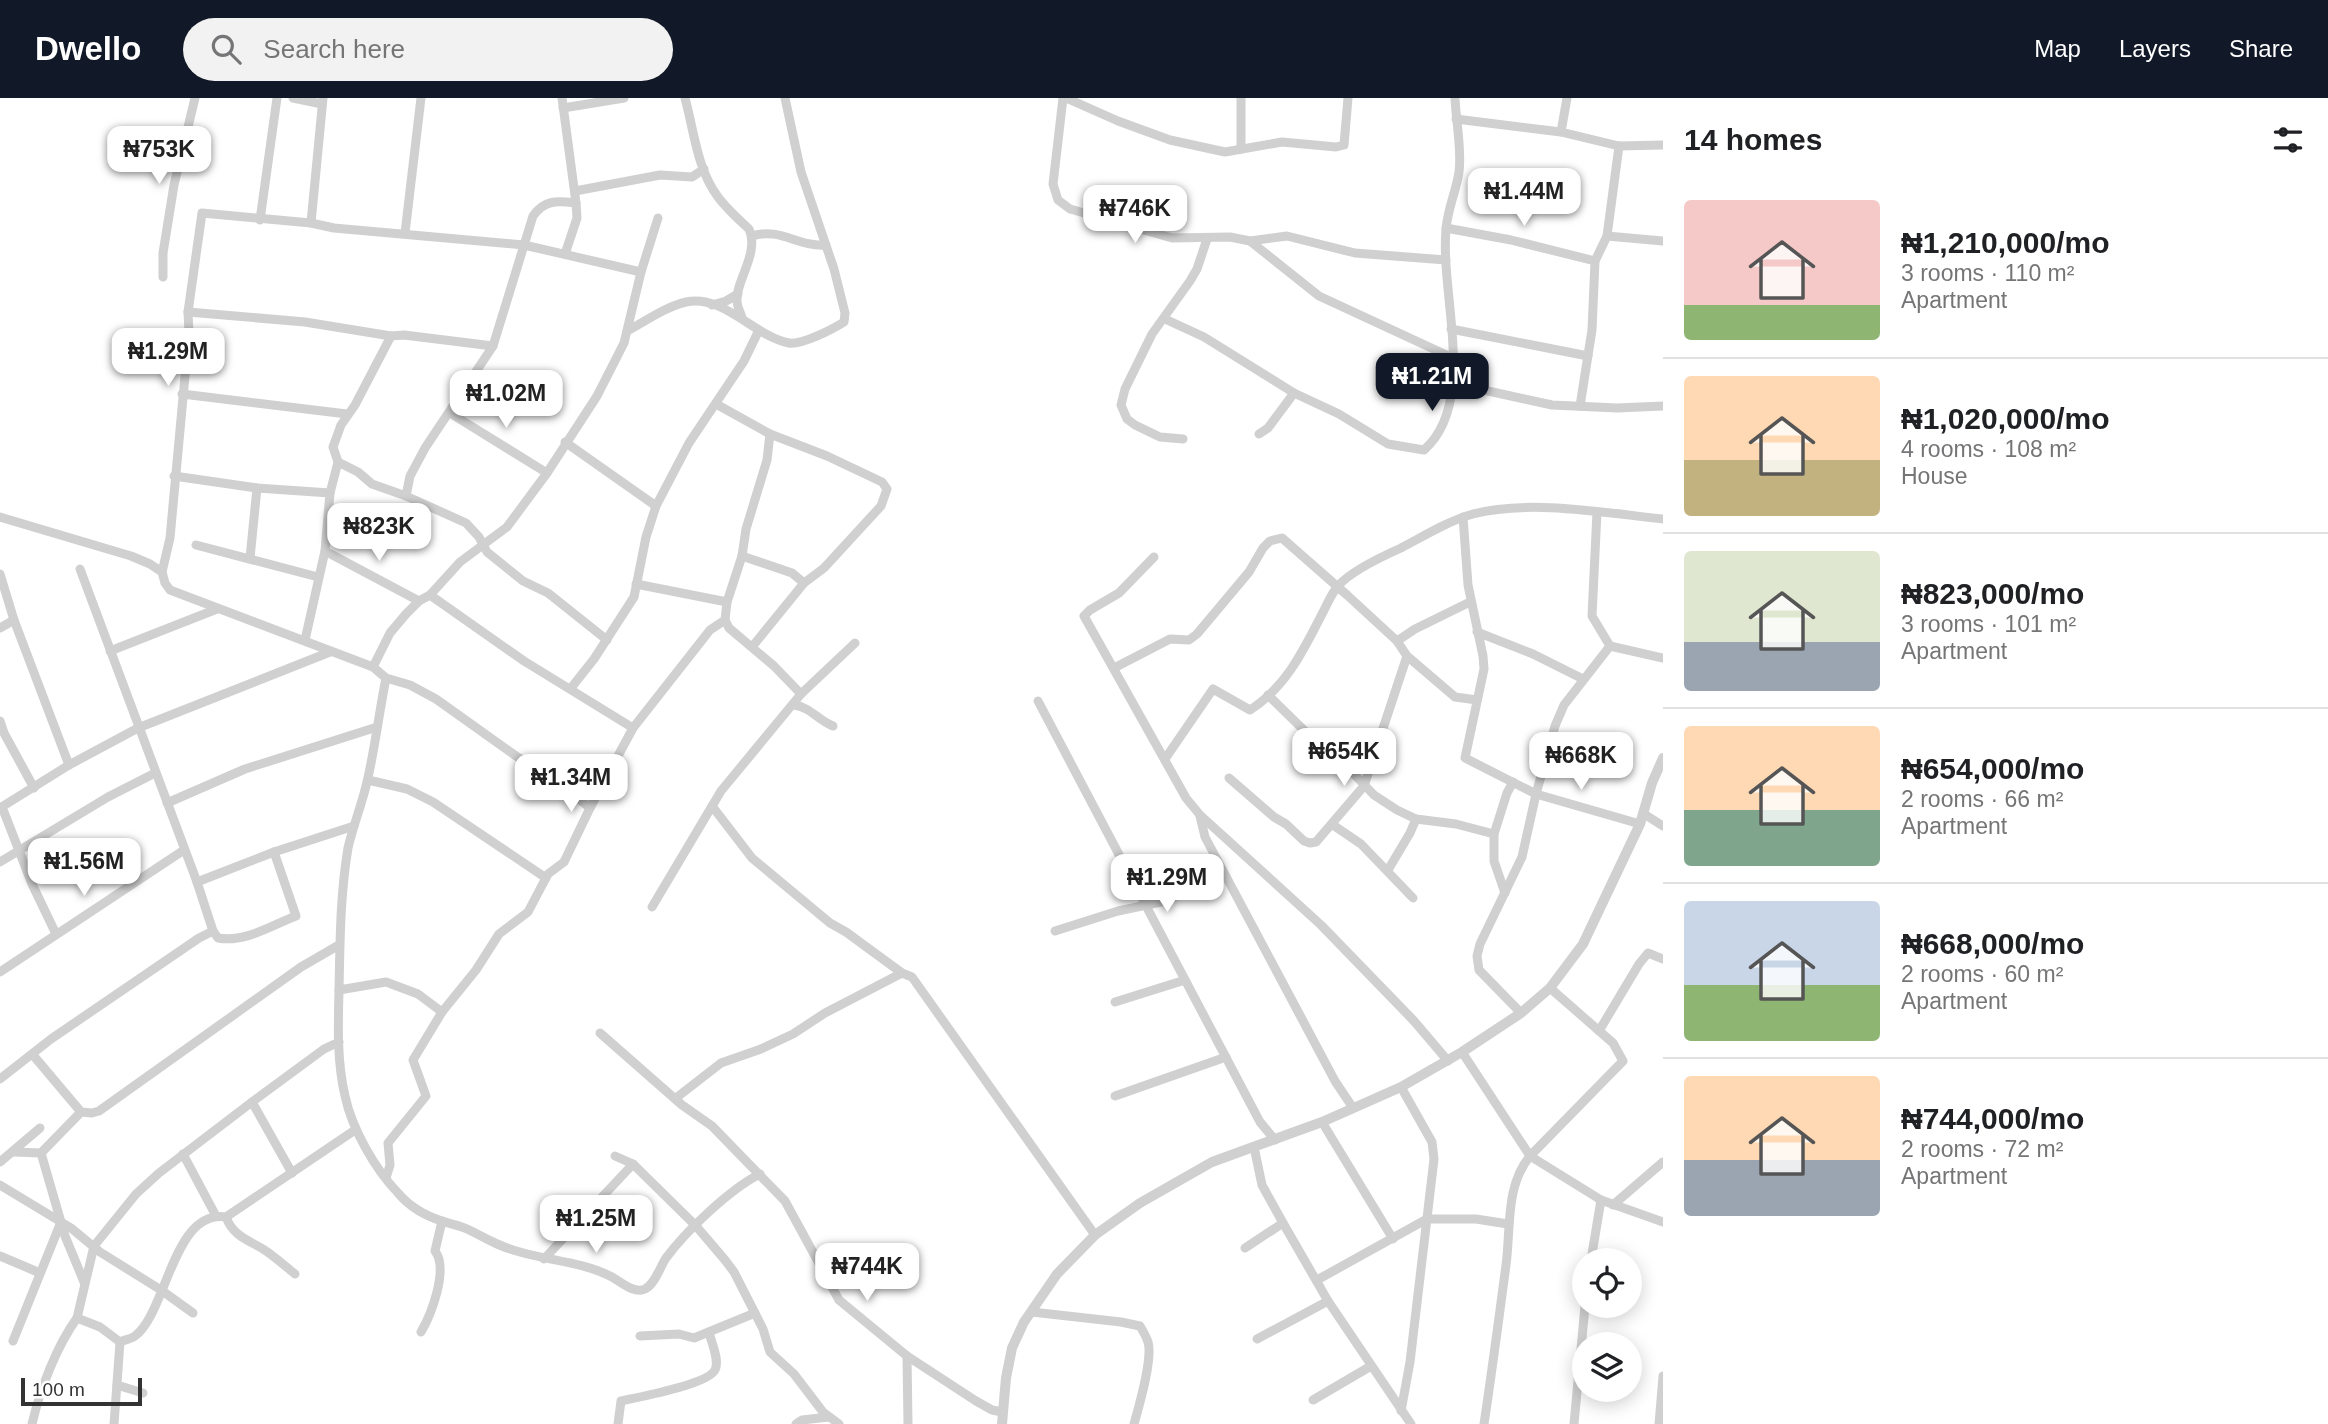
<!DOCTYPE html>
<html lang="en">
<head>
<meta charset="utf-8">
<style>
  :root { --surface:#fff; --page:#f2f2f2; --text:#202124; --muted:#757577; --line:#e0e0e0; --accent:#111827 }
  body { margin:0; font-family:Arial,sans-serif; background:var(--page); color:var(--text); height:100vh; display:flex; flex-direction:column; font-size:26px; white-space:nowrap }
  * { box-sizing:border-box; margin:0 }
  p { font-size:23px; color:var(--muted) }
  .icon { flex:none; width:38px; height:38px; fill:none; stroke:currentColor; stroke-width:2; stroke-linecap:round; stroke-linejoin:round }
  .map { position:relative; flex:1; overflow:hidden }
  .panel { display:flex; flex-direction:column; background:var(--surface); width:665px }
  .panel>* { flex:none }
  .buttons { position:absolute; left:1572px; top:1150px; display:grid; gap:14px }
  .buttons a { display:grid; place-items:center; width:70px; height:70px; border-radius:50%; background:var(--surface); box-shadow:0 4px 18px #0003; font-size:35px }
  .scale { position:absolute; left:21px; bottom:18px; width:121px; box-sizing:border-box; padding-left:7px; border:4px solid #333; border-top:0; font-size:19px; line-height:24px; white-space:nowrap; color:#333; -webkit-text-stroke:5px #fff; paint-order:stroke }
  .price { position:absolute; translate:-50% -60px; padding:0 16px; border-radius:14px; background:#fff; color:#222; font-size:23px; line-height:46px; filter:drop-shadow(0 2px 4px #0008) }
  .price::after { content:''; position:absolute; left:50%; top:42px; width:21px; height:16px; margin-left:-10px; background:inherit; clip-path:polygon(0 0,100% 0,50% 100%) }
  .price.selected { background:var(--accent); color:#fff }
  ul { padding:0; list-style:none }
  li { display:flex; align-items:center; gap:21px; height:175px; padding:0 21px }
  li+li { border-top:2px solid var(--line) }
  li span { display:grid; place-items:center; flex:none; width:196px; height:140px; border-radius:7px; color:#555 }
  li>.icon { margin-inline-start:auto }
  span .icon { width:84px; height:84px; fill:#fffc; stroke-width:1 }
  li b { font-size:30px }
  h2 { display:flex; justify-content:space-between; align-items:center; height:84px; padding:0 21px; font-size:30px }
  header { display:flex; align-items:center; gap:42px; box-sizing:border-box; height:98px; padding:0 35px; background:var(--accent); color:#fff }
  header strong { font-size:33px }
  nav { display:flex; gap:38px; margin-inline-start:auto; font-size:24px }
  .search { width:490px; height:63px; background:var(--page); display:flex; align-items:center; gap:18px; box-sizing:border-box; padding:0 24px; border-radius:38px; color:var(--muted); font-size:26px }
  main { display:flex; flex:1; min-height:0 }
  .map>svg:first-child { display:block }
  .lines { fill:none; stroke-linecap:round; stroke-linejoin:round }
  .minor { stroke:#d0d0d0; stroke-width:9 }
  .tertiary { stroke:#d0d0d0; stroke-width:10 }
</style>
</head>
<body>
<header>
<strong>Dwello</strong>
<div class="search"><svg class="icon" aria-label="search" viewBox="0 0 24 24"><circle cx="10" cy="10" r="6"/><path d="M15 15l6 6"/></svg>Search here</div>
<nav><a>Map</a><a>Layers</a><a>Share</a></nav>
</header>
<main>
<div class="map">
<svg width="1663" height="1326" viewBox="0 0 1663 1326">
  <rect width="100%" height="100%" fill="#fff"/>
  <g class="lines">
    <g class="minor">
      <path d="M293 0 322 6"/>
      <path d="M562 0 576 105 577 120 565 156"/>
      <path d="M685 0C694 33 697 71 718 99 727 111 738 121 749 131 760 155 735 184 737 203 737 209 741 215 742 220"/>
      <path d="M1063 0 1053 86 1058 102 1070 111 1172 140 1230 139 1250 143 1287 138 1355 155 1446 162"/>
      <path d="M1066 0 1118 23 1170 42 1225 54 1282 44 1336 49 1344 47 1348 0"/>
      <path d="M563 10 624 0"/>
      <path d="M1456 21 1561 34 1619 48 1663 47"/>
      <path d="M1561 34 1567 0"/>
      <path d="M1241 51V0"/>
      <path d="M575 93 660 77 692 79 704 71"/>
      <path d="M260 122 277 0"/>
      <path d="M311 125 323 0"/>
      <path d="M1446 130 1511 142 1595 163"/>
      <path d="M405 135 421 0"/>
      <path d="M752 138C781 129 797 149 826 147"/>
      <path d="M1607 138 1663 143"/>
      <path d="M1250 143 1319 198 1453 260"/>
      <path d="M163 179V155L174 87 195 0"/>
      <path d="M712 207 726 203 738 196"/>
      <path d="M188 214 305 224 391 238 404 237 493 248"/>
      <path d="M1165 221 1204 239 1294 295 1339 316 1388 346 1424 352C1478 305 1440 196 1446 132 1447 112 1456 94 1459 74 1462 53 1456 23 1455 0"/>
      <path d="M1451 231 1588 258"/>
      <path d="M627 233C646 223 665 209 686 204 724 196 755 239 789 245 802 247 833 231 844 224L845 215 834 171 801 74 785 0"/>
      <path d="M1452 285 1552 307 1617 310 1663 308"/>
      <path d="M182 296 347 316"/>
      <path d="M716 306 770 336 827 358 882 384 887 391 881 408 824 470 804 485 752 549"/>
      <path d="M1580 308 1592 232 1595 163 1607 138 1619 48"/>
      <path d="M450 315 547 375"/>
      <path d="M1259 336 1268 330 1294 295"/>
      <path d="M1183 341 1160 339 1135 327 1127 321 1121 307 1125 291 1152 236 1190 183 1197 171 1207 141"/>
      <path d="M565 344 656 408"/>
      <path d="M338 364 358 374 372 386 406 398 466 425 479 439 487 454 523 483 548 495 607 542"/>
      <path d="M174 378 257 390 330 395"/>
      <path d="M406 398 410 378 425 350 493 248 533 118C545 101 558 103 576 105"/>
      <path d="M1597 414 1592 518 1610 548 1663 560"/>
      <path d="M0 419 131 458 150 466 162 474 165 485 170 492 373 569 386 580 410 587 436 601 516 658 553 680 590 710"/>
      <path d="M1463 419 1468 487 1483 558 1484 571 1465 660 1536 696 1640 726"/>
      <path d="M196 447 318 479"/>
      <path d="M325 453 419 503"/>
      <path d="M742 458 792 475 804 485"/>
      <path d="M1154 459 1119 495 1090 512 1084 518 1186 700 1200 717 1321 827 1414 923 1448 963"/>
      <path d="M250 460 257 390"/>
      <path d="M80 471 197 784 213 833"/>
      <path d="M162 474 170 440 189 235 188 214 202 115 311 125 334 130 524 147 641 174"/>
      <path d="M0 476 14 522 69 667"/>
      <path d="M636 486 727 504"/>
      <path d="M430 497 524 563 633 630"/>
      <path d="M725 522 729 530 774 568 801 596"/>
      <path d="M0 530 14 522"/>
      <path d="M1477 534 1533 556 1583 581"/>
      <path d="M305 542 325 453 330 395 338 364 333 349 341 327 355 307 391 238"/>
      <path d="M1397 543 1415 531 1470 504"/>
      <path d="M110 553 217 511"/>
      <path d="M373 569 390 535 406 516 419 503 430 497 460 464 507 429 547 375 597 298 624 245 641 174 658 120"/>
      <path d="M1114 570 1170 541 1189 542 1197 536 1249 474 1263 450 1270 443 1282 440 1347 497 1397 543 1407 558 1455 599 1477 602"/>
      <path d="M386 580C379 615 375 650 367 684 362 706 353 728 348 750 340 798 340 845 339 893 338 928 337 964 345 998 352 1031 375 1071 398 1095 409 1108 426 1118 442 1123 450 1126 459 1127 467 1131 488 1141 497 1148 520 1154 551 1163 583 1164 612 1179 621 1184 634 1196 645 1191 655 1186 660 1169 666 1160 686 1133 730 1091 760 1076"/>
      <path d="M571 590 594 561 634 499 646 439 656 408 689 345 744 263 759 232"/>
      <path d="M1268 597 1319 647 1324 659 1351 673 1374 697 1397 712 1416 721 1456 726 1494 736 1507 695 1513 684"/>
      <path d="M1038 603 1260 1024 1275 1042"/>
      <path d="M794 607C810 609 818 622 833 628"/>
      <path d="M0 623 4 635 34 690"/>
      <path d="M1165 661 1213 591 1250 612C1286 589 1303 553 1322 516 1327 507 1331 496 1338 488 1351 473 1383 458 1401 450 1424 438 1448 423 1473 416 1529 401 1606 415 1663 421"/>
      <path d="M1229 680 1274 719 1286 726 1304 743 1310 745 1316 744 1364 688 1407 558"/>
      <path d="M368 682 407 691 433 704 546 780"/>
      <path d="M167 705 245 671 377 629"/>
      <path d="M712 708 752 760 830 825 846 834 902 875 912 879 1095 1137"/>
      <path d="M2 709 32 786 56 836"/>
      <path d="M0 710 69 667 138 630 330 554"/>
      <path d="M1644 716 1663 728"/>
      <path d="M1200 718 1205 739 1335 983 1353 1010"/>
      <path d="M1333 727 1361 746 1413 800"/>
      <path d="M1494 736V763L1505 795"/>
      <path d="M0 764 108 699 155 675"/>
      <path d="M1388 772 1410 735 1416 721"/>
      <path d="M197 784 274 754 354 728"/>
      <path d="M652 809 721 693 801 596 855 545"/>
      <path d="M1055 833 1118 813 1161 804 1225 777"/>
      <path d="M0 874 184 752"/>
      <path d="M339 892 386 884 418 896 442 914"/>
      <path d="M1115 904 1185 882"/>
      <path d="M1521 915 1479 872 1477 858 1480 846 1522 759 1536 696 1555 628 1564 607 1610 548"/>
      <path d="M1599 933 1639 866 1648 855 1663 861"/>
      <path d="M600 935 682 1007 712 1028 785 1103 839 1202 907 1258 976 1303 992 1312 1002 1314"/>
      <path d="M1462 954 1530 1058 1601 1102 1663 1124"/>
      <path d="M33 957 81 1014 92 1015 99 1013 301 869 339 847"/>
      <path d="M0 981 51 941 199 840 213 833 218 840C245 845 272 827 296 818L274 754"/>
      <path d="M1115 998 1226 959"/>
      <path d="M676 1000 721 965 761 951 793 936 825 915 902 875"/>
      <path d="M252 1004 292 1075"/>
      <path d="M1322 1024 1393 1141"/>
      <path d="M1254 1049 1262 1087 1283 1125 1328 1203 1411 1326"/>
      <path d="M14 1054 41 1055"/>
      <path d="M41 1055 65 1138 84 1184"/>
      <path d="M41 1055 81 1014"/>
      <path d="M183 1056 216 1118"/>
      <path d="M615 1058 633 1066 696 1128 725 1162 734 1174 763 1231 770 1254 794 1276 823 1314 839 1326"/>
      <path d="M0 1064 40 1030"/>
      <path d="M386 1080 390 1067 388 1045 426 998 413 962 442 914 476 872 499 836 528 814 548 776 564 764 590 710 633 630 710 532 725 522 727 504 742 458 746 431 767 362 770 336"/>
      <path d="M0 1087 71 1130 100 1154 161 1192 193 1215"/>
      <path d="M1613 1107 1663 1064"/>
      <path d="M226 1119C233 1138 248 1142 263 1151 274 1158 285 1168 295 1176"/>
      <path d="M1245 1150 1283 1125"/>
      <path d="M0 1158 40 1175"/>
      <path d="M544 1161 633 1066"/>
      <path d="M1591 1162 1601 1102"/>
      <path d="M1317 1182 1427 1121H1476L1508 1126"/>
      <path d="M1032 1214 1121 1224 1140 1228C1143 1233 1146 1238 1148 1244 1153 1261 1139 1308 1134 1326"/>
      <path d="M77 1220 94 1148 136 1096 159 1075 252 1004 324 951 339 944"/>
      <path d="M421 1234C431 1217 449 1171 435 1153L442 1123"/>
      <path d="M640 1238 679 1236 694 1240 755 1215"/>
      <path d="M1257 1241 1328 1203"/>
      <path d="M13 1243 61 1124"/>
      <path d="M120 1244C124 1242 131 1241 135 1238 167 1214 173 1111 226 1119L355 1032"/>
      <path d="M907 1258 908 1326"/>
      <path d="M117 1287 143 1295"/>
      <path d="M1313 1302 1371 1268"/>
      <path d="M1401 1313 1410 1264 1434 1061 1432 1044 1401 989"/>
      <path d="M32 1326C40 1292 56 1249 77 1220L100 1229 120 1244"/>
      <path d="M114 1326 120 1244"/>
      <path d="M618 1326 621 1303C638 1299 707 1287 715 1272 720 1262 711 1244 709 1234"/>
      <path d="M796 1326 802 1322 829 1319"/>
      <path d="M1484 1326C1492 1273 1499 1220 1506 1167 1511 1131 1505 1088 1530 1058L1623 963 1613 945 1550 890"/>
      <path d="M1574 1326 1585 1208"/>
      <path d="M1659 1326 1663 1278"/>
    </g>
    <path class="tertiary" d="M1002 1326 1006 1280 1012 1250 1024 1224 1057 1176 1095 1137 1140 1105 1212 1064 1322 1024 1401 989 1462 954 1521 915 1550 890 1583 846 1640 726 1652 685 1663 660"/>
  </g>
</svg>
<div class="buttons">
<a><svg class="icon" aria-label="locate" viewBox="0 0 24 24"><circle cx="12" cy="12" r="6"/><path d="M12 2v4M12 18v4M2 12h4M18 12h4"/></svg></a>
<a><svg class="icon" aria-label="layers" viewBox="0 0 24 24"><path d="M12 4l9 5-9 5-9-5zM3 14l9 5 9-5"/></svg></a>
</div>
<div class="scale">100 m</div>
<b class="price" style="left:159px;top:88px">₦753K</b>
<b class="price" style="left:1524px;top:130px">₦1.44M</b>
<b class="price" style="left:1135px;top:147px">₦746K</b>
<b class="price" style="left:168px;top:290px">₦1.29M</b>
<b class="price selected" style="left:1432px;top:315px">₦1.21M</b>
<b class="price" style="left:506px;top:332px">₦1.02M</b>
<b class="price" style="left:379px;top:465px">₦823K</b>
<b class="price" style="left:1344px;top:690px">₦654K</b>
<b class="price" style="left:1581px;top:694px">₦668K</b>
<b class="price" style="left:571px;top:716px">₦1.34M</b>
<b class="price" style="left:84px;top:800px">₦1.56M</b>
<b class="price" style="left:1167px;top:816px">₦1.29M</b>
<b class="price" style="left:596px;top:1157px">₦1.25M</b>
<b class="price" style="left:867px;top:1205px">₦744K</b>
</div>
<section class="panel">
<h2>14 homes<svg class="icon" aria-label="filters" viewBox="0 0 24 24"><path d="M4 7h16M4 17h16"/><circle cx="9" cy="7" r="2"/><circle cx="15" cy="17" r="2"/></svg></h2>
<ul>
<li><span style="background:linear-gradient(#f6c9c9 75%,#8fb573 0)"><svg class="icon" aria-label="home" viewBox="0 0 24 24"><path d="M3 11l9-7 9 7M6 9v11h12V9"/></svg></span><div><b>₦1,210,000/mo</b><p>3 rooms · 110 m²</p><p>Apartment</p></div></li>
<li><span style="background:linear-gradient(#ffd9b3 60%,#c2b280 0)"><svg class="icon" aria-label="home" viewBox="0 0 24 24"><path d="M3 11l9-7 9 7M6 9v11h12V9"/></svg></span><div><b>₦1,020,000/mo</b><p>4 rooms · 108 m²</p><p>House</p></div></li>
<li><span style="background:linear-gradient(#dfe7d0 65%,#9aa5b1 0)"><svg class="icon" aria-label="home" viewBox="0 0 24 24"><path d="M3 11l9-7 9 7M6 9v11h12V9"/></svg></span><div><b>₦823,000/mo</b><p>3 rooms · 101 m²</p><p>Apartment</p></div></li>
<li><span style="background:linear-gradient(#ffd9b3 60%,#7fa58c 0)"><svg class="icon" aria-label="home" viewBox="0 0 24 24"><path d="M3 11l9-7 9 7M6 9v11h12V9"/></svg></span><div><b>₦654,000/mo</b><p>2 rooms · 66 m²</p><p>Apartment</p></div></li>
<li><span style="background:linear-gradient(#c9d6e8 60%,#8fb573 0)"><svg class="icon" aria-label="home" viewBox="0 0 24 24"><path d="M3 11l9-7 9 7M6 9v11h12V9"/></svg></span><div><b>₦668,000/mo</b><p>2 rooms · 60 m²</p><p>Apartment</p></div></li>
<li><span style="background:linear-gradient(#ffd9b3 60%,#9aa5b1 0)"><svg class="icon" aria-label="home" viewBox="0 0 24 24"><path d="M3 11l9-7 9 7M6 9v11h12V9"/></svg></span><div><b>₦744,000/mo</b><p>2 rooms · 72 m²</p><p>Apartment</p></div></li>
</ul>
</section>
</main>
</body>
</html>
